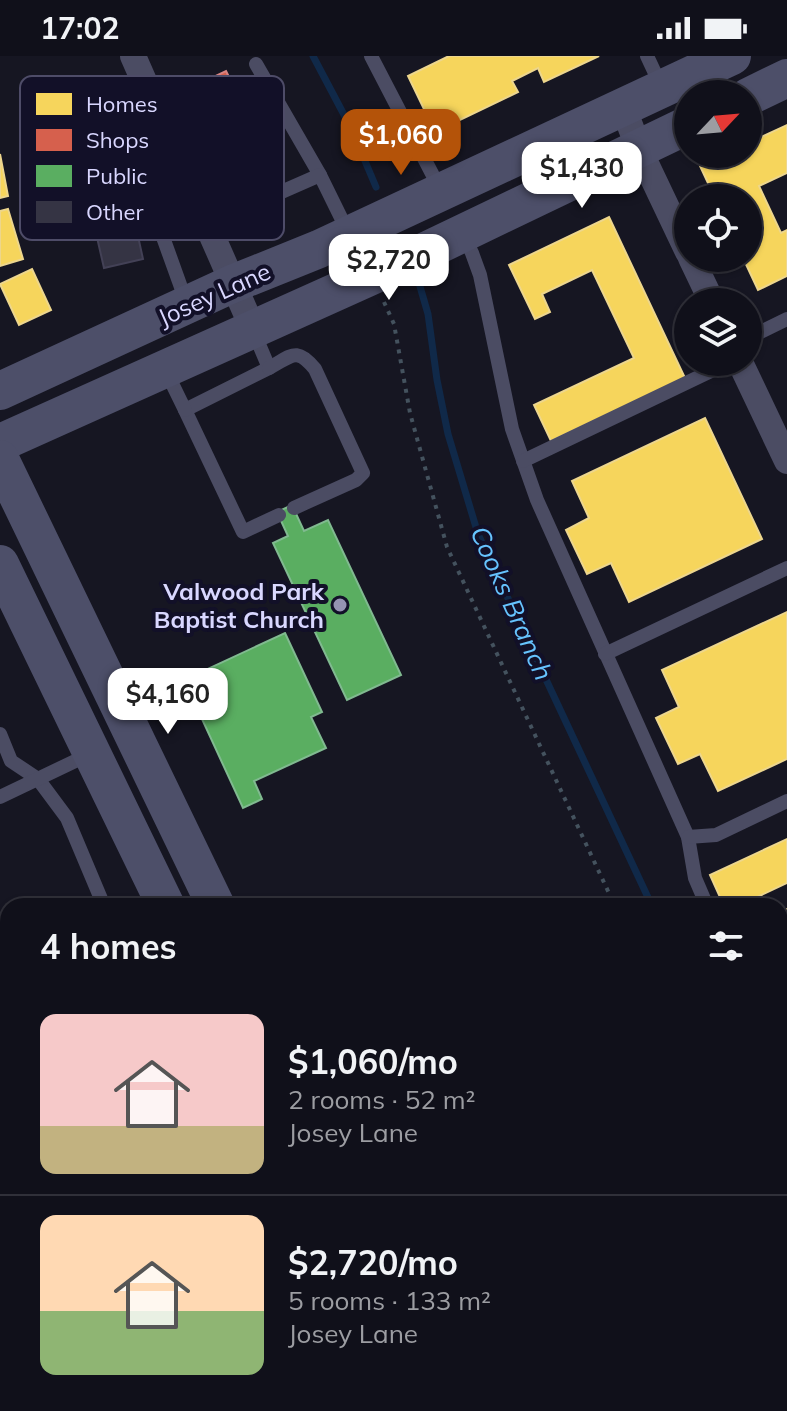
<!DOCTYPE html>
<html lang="en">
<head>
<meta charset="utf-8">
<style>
  :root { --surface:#10101a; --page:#191923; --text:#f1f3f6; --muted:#9c9da2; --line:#303039; --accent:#b45309 }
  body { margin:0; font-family:Mulish,sans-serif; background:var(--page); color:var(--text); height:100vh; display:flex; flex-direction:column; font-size:30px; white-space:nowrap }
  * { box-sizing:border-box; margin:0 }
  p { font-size:26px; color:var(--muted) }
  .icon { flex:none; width:44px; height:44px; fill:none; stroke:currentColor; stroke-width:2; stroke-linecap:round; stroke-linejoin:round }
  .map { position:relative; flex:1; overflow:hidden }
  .sheet { position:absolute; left:0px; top:842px; width:788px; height:514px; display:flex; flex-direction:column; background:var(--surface); border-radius:24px 24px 0 0; box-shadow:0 2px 6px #0004,0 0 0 2px var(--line) }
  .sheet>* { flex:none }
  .needle { width:52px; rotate:64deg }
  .buttons { position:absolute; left:674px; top:24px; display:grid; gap:16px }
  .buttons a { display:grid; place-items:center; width:88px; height:88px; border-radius:50%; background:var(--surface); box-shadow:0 2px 6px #0004,0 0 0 2px var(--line); font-size:40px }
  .price { position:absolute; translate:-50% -68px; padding:0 18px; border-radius:16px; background:#fff; color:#222; font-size:26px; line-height:52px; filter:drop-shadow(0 2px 4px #0008) }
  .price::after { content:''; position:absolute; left:50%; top:48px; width:24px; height:18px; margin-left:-12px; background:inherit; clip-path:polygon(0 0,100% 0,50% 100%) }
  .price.on { background:var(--accent); color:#fff }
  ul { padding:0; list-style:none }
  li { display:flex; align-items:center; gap:24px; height:200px; padding:0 40px }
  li+li { border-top:2px solid var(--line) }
  li span { display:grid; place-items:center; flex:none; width:224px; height:160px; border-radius:16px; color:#555 }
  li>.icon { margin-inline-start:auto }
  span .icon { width:96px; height:96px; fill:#fffc; stroke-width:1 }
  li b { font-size:34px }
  h2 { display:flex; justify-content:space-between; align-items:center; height:96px; padding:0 40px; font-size:34px }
  .status { display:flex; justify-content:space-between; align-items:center; height:56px; padding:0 40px; background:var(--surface); direction:ltr }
  .status svg { height:22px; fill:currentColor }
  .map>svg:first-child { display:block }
  .homes { fill:#f6d55c; stroke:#edd68d; stroke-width:2 }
  .shops { fill:#d6604d; stroke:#d78482; stroke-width:2 }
  .public { fill:#5aae61; stroke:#80ba90; stroke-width:2 }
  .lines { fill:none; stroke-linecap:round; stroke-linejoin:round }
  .stream { stroke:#102949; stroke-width:7 }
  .building { fill:#353444; stroke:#434156; stroke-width:2 }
  .path { stroke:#44525e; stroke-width:4; stroke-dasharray:4 6; stroke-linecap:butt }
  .lane { stroke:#4b4c63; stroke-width:14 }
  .street { stroke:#4b4c63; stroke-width:26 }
  .secondary { stroke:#4d4f69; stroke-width:38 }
  .poi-dot { fill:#9593b2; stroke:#121028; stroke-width:3 }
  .labels { text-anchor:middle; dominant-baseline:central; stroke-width:8; stroke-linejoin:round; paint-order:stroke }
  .street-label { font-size:24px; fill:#d9d7ff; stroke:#121028 }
  .poi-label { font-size:24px; font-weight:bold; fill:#d9d7ff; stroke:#121028; text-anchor:end }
  .water-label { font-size:26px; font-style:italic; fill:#66c3fe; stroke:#121028 }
  .key { fill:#121028; stroke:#4e4c68; stroke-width:2 }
  .key-label { font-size:22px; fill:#d9d7ff }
</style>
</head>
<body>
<div class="status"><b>17:02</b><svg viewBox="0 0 49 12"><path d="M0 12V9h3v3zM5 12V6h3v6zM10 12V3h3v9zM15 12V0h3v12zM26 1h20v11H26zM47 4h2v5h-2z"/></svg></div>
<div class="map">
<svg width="787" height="1355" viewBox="0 0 787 1355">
  <rect width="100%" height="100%" fill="#161622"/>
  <g class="homes">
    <path d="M449 0H599L544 26 538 12 512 25 518 36 435 76 408 20Z"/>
    <path d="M787 69V117L759 130 781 177 787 174V220L758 234 743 202H748V142H715L700 110 725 98H748V87Z"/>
    <path d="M0 98 8 140 0 142Z"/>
    <path d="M8 153 23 203 0 210V155Z"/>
    <path d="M609 161 685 322 551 385 534 349 634 302 592 214 542 238 550 256 535 263 509 209Z"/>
    <path d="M32 213 51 254 19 269 0 228Z"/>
    <path d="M705 362 762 483 629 546 611 507 587 518 566 474 589 462 572 425Z"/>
    <path d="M787 556V703L718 735 700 698 678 708 656 662 679 651 662 614Z"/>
    <path d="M787 783V827L738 850H724L710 819Z"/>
    <path d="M787 853V896L780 899V856Z"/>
    <path d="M787 967V986L780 971Z"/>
  </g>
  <path class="shops" d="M226 15 277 118 256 129 205 25Z"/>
  <g class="public">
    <path d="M292 449 304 475 328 464 401 619 347 644 273 487 288 480 277 456Z"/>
    <path d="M285 577 322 656 311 661 326 692 254 725 262 743 243 752 184 624Z"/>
  </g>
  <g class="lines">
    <g class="stream">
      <path d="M313 0 351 72 376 131"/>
      <path d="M419 227 428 258 437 324 448 378 478 478 652 850"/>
      <path d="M780 1120 787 1133"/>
    </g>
  </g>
  <g class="building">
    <path d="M120 98 143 203 104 212 80 107Z"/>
    <path d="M780 1318 787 1333V1354L785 1355H604L619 1348H780Z"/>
  </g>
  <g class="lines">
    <g class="path">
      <path d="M384 246 394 268 410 357 447 491 615 850"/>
      <path d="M780 1176 787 1183"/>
    </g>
    <g class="lane">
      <path d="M371 0 441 135"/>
      <path d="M647 0 662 32"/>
      <path d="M256 8 320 119"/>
      <path d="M238 125 254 148 320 119 348 176"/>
      <path d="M463 178 472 197 480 219 512 373 537 444 688 781 695 822 707 850"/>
      <path d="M187 248 131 92 204 55 238 125 195 143"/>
      <path d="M253 274 269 312 185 354 243 476 279 459"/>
      <path d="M748 282 787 263"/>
      <path d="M269 312C292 300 296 290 315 313L363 417 356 424 294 452"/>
      <path d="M165 313 185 354"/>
      <path d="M523 405 730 306"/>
      <path d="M605 598 787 512"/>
      <path d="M0 678 11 705 38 723 67 762 104 850"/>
      <path d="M0 741 92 697"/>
      <path d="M688 781 716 779 787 745"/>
      <path d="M780 941 787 938"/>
      <path d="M780 1009 787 1024"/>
      <path d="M780 1247 787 1251"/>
      <path d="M0 1269 8 1286"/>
      <path d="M340 1348 344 1355"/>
      <path d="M530 1348 533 1355"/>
      <path d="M15 1355 29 1348"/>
      <path d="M505 1355 519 1348"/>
    </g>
    <g class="street">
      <path d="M133 0 253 273"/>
      <path d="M623 51 639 93 688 196"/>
      <path d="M691 202 712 246"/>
      <path d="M740 306 787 405"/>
    </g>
    <g class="secondary">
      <path d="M748 41 787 22"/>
      <path d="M0 335 232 228 319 193 732 0"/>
      <path d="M0 387 405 205 688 69"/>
      <path d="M0 403 216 850"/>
      <path d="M0 508 166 850"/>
      <path d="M403 1348 407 1355"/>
      <path d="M453 1348 456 1355"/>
    </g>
  </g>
  <circle class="poi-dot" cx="340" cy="549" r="8"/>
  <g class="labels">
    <g class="street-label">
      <text transform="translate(214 238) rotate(-24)">Josey Lane</text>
    </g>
    <g class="poi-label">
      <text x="324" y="535">Valwood Park<tspan x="324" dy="28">Baptist Church</tspan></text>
    </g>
    <g class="water-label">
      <text transform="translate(512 547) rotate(66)">Cooks Branch</text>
    </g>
  </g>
  <rect x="20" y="20" width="264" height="164" rx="12" class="key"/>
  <rect x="36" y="37" width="36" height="22" fill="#f6d55c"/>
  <rect x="36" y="73" width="36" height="22" fill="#d6604d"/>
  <rect x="36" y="109" width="36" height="22" fill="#5aae61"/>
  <rect x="36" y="145" width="36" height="22" fill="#353444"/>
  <g class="key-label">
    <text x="86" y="56">Homes</text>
    <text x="86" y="92">Shops</text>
    <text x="86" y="128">Public</text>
    <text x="86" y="164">Other</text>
  </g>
</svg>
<div class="buttons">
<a><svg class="needle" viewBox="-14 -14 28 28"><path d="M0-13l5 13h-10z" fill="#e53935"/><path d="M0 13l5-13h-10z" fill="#9c9da2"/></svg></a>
<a><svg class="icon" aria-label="locate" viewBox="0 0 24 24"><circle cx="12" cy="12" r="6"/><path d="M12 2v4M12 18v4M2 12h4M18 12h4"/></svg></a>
<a><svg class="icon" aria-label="layers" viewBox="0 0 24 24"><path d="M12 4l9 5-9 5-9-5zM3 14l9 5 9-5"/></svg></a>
</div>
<b class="price on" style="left:401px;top:121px">$1,060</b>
<b class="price" style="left:582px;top:154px">$1,430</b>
<b class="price" style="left:389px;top:246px">$2,720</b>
<b class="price" style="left:168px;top:680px">$4,160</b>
<section class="sheet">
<h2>4 homes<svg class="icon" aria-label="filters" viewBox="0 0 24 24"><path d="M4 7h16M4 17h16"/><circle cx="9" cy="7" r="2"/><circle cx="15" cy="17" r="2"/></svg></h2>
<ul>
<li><span style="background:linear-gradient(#f6c9c9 70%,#c2b280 0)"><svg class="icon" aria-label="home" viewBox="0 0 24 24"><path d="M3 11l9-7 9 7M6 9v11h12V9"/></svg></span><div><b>$1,060/mo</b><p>2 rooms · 52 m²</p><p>Josey Lane</p></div></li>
<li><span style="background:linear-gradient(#ffd9b3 60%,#8fb573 0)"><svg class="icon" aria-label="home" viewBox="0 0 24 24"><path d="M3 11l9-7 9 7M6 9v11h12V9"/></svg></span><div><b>$2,720/mo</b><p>5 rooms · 133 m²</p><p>Josey Lane</p></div></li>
</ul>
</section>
</div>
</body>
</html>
